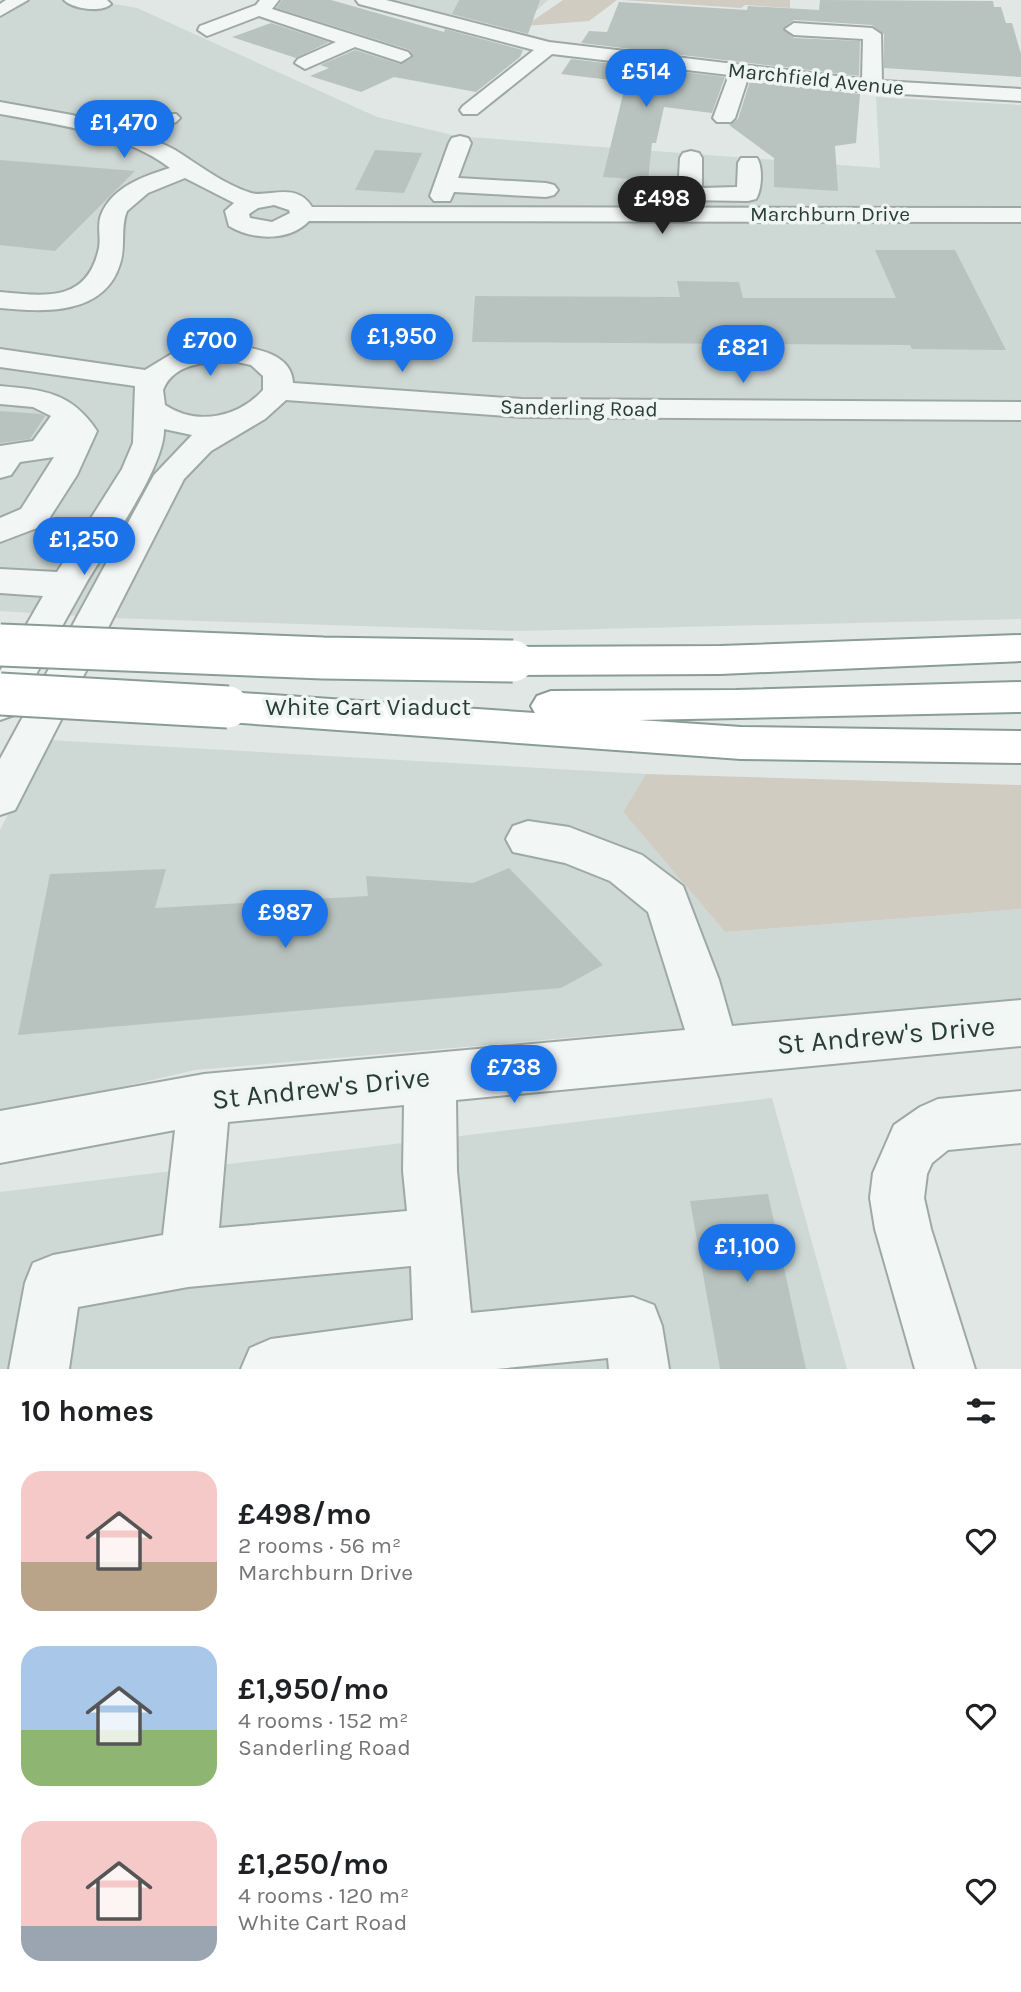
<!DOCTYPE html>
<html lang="en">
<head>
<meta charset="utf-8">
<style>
  :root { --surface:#fff; --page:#f6f6f6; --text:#202124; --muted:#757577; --accent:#1a73e8 }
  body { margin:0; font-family:Karla,sans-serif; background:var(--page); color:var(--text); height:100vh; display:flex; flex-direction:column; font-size:26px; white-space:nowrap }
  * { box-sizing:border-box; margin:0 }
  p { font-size:23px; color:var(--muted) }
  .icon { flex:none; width:38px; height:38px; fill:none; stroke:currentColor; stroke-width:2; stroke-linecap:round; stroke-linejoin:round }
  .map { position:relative; height:1369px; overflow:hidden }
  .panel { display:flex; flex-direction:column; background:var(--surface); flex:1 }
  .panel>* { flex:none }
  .price { position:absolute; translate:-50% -60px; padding:0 16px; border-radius:24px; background:var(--accent); color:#fff; font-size:23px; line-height:46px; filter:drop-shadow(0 2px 4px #0008) }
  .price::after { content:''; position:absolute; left:50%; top:42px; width:21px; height:16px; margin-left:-10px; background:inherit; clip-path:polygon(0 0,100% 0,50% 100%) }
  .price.selected { background:#222; color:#fff }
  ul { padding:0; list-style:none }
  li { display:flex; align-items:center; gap:21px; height:175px; padding:0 21px }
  li span { display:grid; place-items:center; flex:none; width:196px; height:140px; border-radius:21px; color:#555 }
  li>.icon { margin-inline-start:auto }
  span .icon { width:84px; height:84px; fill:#fffc; stroke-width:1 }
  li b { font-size:30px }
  h2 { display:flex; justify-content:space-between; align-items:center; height:84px; padding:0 21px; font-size:30px }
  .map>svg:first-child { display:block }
  .built { fill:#ced8d4 }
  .green { fill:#d0ccc2 }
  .building { fill:#b8c3bf }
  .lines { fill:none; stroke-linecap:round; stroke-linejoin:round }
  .minor-casing { stroke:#9ea9a5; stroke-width:4 }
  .highway-casing { stroke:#899c95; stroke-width:4 }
  .minor { fill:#f2f6f4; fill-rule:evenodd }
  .highway { fill:#fff; fill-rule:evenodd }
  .highway-bridge-casing { stroke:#899c95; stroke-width:45; stroke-linecap:butt }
  .highway-bridge { stroke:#fff; stroke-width:41 }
  .labels { text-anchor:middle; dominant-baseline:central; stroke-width:7; stroke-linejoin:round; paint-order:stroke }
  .far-street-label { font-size:21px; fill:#2a3c36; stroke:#eff5f2 }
  .street-label { font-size:24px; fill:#2a3c36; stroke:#eff5f2 }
  .near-street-label { font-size:28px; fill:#2a3c36; stroke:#eff5f2 }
</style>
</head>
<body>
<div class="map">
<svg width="1021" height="1369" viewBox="0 0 1021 1369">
  <rect width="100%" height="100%" fill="#e0e7e4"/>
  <g class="built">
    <path d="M31 0H91L137 8 377 117 456 136 880 168 876 97 1021 105V619L516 631 111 618 0 611V19Z"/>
    <path d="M393 0H548L514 31Z"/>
    <path d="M47 740 646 774 623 812 725 932 1021 909V999L195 1070 0 1115V830Z"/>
    <path d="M772 1098 847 1369H0V1192Z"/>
  </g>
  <g class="green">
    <path d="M563 0H617L589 21 525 26Z"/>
    <path d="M623 0H790V8L745 5 741 8Z"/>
    <path d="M646 774 1021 785V909L725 932 623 812Z"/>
  </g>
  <g class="building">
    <path d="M282 0H331L444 32 445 29 523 50 520 57 476 92 394 77 361 92 310 76 329 68 320 65 355 50 400 64 412 58 410 50 276 8Z"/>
    <path d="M459 0H540L528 34 452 14Z"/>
    <path d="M820 0 993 1 994 7H1001L1006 23H1012L1021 54V77L884 68V34L872 25 794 20 783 28 794 38 860 41 859 76 581 43 589 31 607 32 619 2 747 10 748 6 819 10Z"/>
    <path d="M271 23 329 42 296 58 232 37Z"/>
    <path d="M571 59 725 77 712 113 664 107 656 143H652L648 180 603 177 626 82 561 74Z"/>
    <path d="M750 81 860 94 856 143 835 146 838 191 774 187V158L729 125 738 119Z"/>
    <path d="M375 150 422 153 404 193 355 190Z"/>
    <path d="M0 160 135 171 55 251 0 245Z"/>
    <path d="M875 250H955L1006 350 912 349 910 345 472 342 475 296 680 297 677 281 739 282 743 298H896Z"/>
    <path d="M0 411 41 414 45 416 30 439 0 443Z"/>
    <path d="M509 868 603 965 561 988 18 1035 50 874 166 869 155 908 368 896 366 876 473 883Z"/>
    <path d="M768 1194 806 1369H720L690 1201Z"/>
  </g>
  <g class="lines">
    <g class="minor-casing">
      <g id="minor">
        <path d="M6 0H28L0 16V4Z"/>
        <path d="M64 0H107L111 4C102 13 73 9 64 0Z"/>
        <path d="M260 0H279L272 9 408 52 411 56 401 62 355 47 305 69 295 63 298 59 336 42 259 16 207 36 198 30 200 26 256 5Z"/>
        <path d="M356 0H386L549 42 862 79 863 39 794 35 785 29 794 23 872 28 881 34 882 81 1021 89V101L867 92 748 78 735 118 731 122H717L713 118 729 75 552 54 477 114H463L460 110 463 106 534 50 359 4Z"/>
        <path d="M0 102 72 115 125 130 162 114H176L180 118 176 122 144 137C154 141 165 144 175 150 199 165 223 184 251 193 268 198 296 181 312 207L1021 208V222L309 221C289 242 252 240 229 226L225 211 234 203 185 178 148 193 127 211C120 227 126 247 120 264 104 316 44 312 0 308V292C46 296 87 303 99 248 101 237 97 226 101 215 112 187 144 176 170 168 125 133 55 124 0 114ZM274 205 289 210 290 213 272 222 250 218 249 214 258 208Z"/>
        <path d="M460 136 468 138 471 143 458 178 546 183 554 185 558 190 554 195 546 197 454 192 450 201H434L430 196 449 143 452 138Z"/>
        <path d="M691 151 699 153 702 158V188L737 187 738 163 741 158H757C763 167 762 190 756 199L748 201 682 200 678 195 680 158 683 153Z"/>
        <path d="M228 344C252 348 292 352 293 383L522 399 1021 402V420L522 417 286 400 265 419 211 451 184 479 15 810 0 815V759L154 475 192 435 164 429C165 468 105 549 84 587 60 629 37 673 14 715L0 720V671L43 596 0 593V569L57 572 122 469 133 443 135 386 0 367V349L145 370 173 353ZM228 360 251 365 263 376V390C238 418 196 426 165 405L163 390C173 364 204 362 228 360Z"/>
        <path d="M0 386C44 390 71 392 97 431L77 475 45 525 0 542V518L21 509 54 457 20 462 11 475 0 478V446L33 441 51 416 33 407 0 404Z"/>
        <path d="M528 821 569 827 642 855 683 886 719 980 732 1026 1021 1000V1046L456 1100 457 1171 471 1313 633 1297 654 1305 662 1326 669 1369H609L608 1358 496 1369H241L250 1348 271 1339 413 1320 411 1266 188 1287 78 1307 69 1369H9L25 1283 33 1263 53 1255 163 1235 175 1130 0 1163V1111L204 1074 685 1030 648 912 610 881 565 863 513 852 506 839 513 826ZM404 1105 403 1171 407 1211 219 1228 228 1122Z"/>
        <path d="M1021 1091V1143L948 1150 932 1163 927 1174 924 1198 931 1229 975 1369H915L875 1229 870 1198 873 1173 894 1125 920 1107 938 1099Z"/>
      </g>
    </g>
    <g class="highway-casing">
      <g id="highway">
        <path d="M1021 635V661L720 674 513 675 500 671 494 661 500 651 513 647 720 646Z"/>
        <path d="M1021 682V712L639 720 741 727 1021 731V763L741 759 228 722 214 717 208 707 214 697 228 692 535 713 531 706 537 696 551 691 736 690Z"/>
      </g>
    </g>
    <use href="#minor" class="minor"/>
    <use href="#highway" class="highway"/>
    <g class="highway-bridge-casing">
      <g id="highway-bridge">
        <path d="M0 645 323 658 513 661"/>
        <path d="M0 694 228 707"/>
      </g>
    </g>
    <use href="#highway-bridge" class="highway-bridge"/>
  </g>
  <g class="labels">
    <g class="far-street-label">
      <text transform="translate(816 79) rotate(6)">Marchfield Avenue</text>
      <text x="830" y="214">Marchburn Drive</text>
      <text transform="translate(579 408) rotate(1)">Sanderling Road</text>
    </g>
    <g class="street-label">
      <text x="368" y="707">White Cart Viaduct</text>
    </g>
    <g class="near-street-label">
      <text transform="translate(886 1035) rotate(-5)">St Andrew's Drive</text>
      <text transform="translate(321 1088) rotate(-6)">St Andrew's Drive</text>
    </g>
  </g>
</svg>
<b class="price" style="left:646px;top:109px">£514</b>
<b class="price" style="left:124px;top:160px">£1,470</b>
<b class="price selected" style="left:662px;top:236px">£498</b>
<b class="price" style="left:402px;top:374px">£1,950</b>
<b class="price" style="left:210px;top:378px">£700</b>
<b class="price" style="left:743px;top:385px">£821</b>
<b class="price" style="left:84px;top:577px">£1,250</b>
<b class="price" style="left:285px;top:950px">£987</b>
<b class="price" style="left:514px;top:1105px">£738</b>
<b class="price" style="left:747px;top:1284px">£1,100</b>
</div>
<section class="panel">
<h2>10 homes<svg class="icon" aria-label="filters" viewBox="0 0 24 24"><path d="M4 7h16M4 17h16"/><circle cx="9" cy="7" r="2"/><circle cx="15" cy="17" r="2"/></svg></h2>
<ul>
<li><span style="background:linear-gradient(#f6c9c9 65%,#b9a48a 0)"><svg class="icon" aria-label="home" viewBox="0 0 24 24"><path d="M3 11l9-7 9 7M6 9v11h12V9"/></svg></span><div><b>£498/mo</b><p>2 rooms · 56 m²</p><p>Marchburn Drive</p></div><svg class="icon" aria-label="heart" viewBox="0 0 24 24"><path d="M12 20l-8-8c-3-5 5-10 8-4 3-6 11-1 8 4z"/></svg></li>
<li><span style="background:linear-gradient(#a9c7e8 60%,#8fb573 0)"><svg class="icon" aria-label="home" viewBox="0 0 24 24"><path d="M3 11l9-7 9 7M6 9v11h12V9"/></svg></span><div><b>£1,950/mo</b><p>4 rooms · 152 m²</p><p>Sanderling Road</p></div><svg class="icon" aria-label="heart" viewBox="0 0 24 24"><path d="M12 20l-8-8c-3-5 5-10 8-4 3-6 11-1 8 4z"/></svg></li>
<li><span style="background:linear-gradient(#f6c9c9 75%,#9aa5b1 0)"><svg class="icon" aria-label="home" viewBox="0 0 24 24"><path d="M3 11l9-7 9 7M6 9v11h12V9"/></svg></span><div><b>£1,250/mo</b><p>4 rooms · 120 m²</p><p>White Cart Road</p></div><svg class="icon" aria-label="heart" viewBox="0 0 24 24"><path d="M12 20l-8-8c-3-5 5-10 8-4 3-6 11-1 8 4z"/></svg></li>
</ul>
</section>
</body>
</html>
